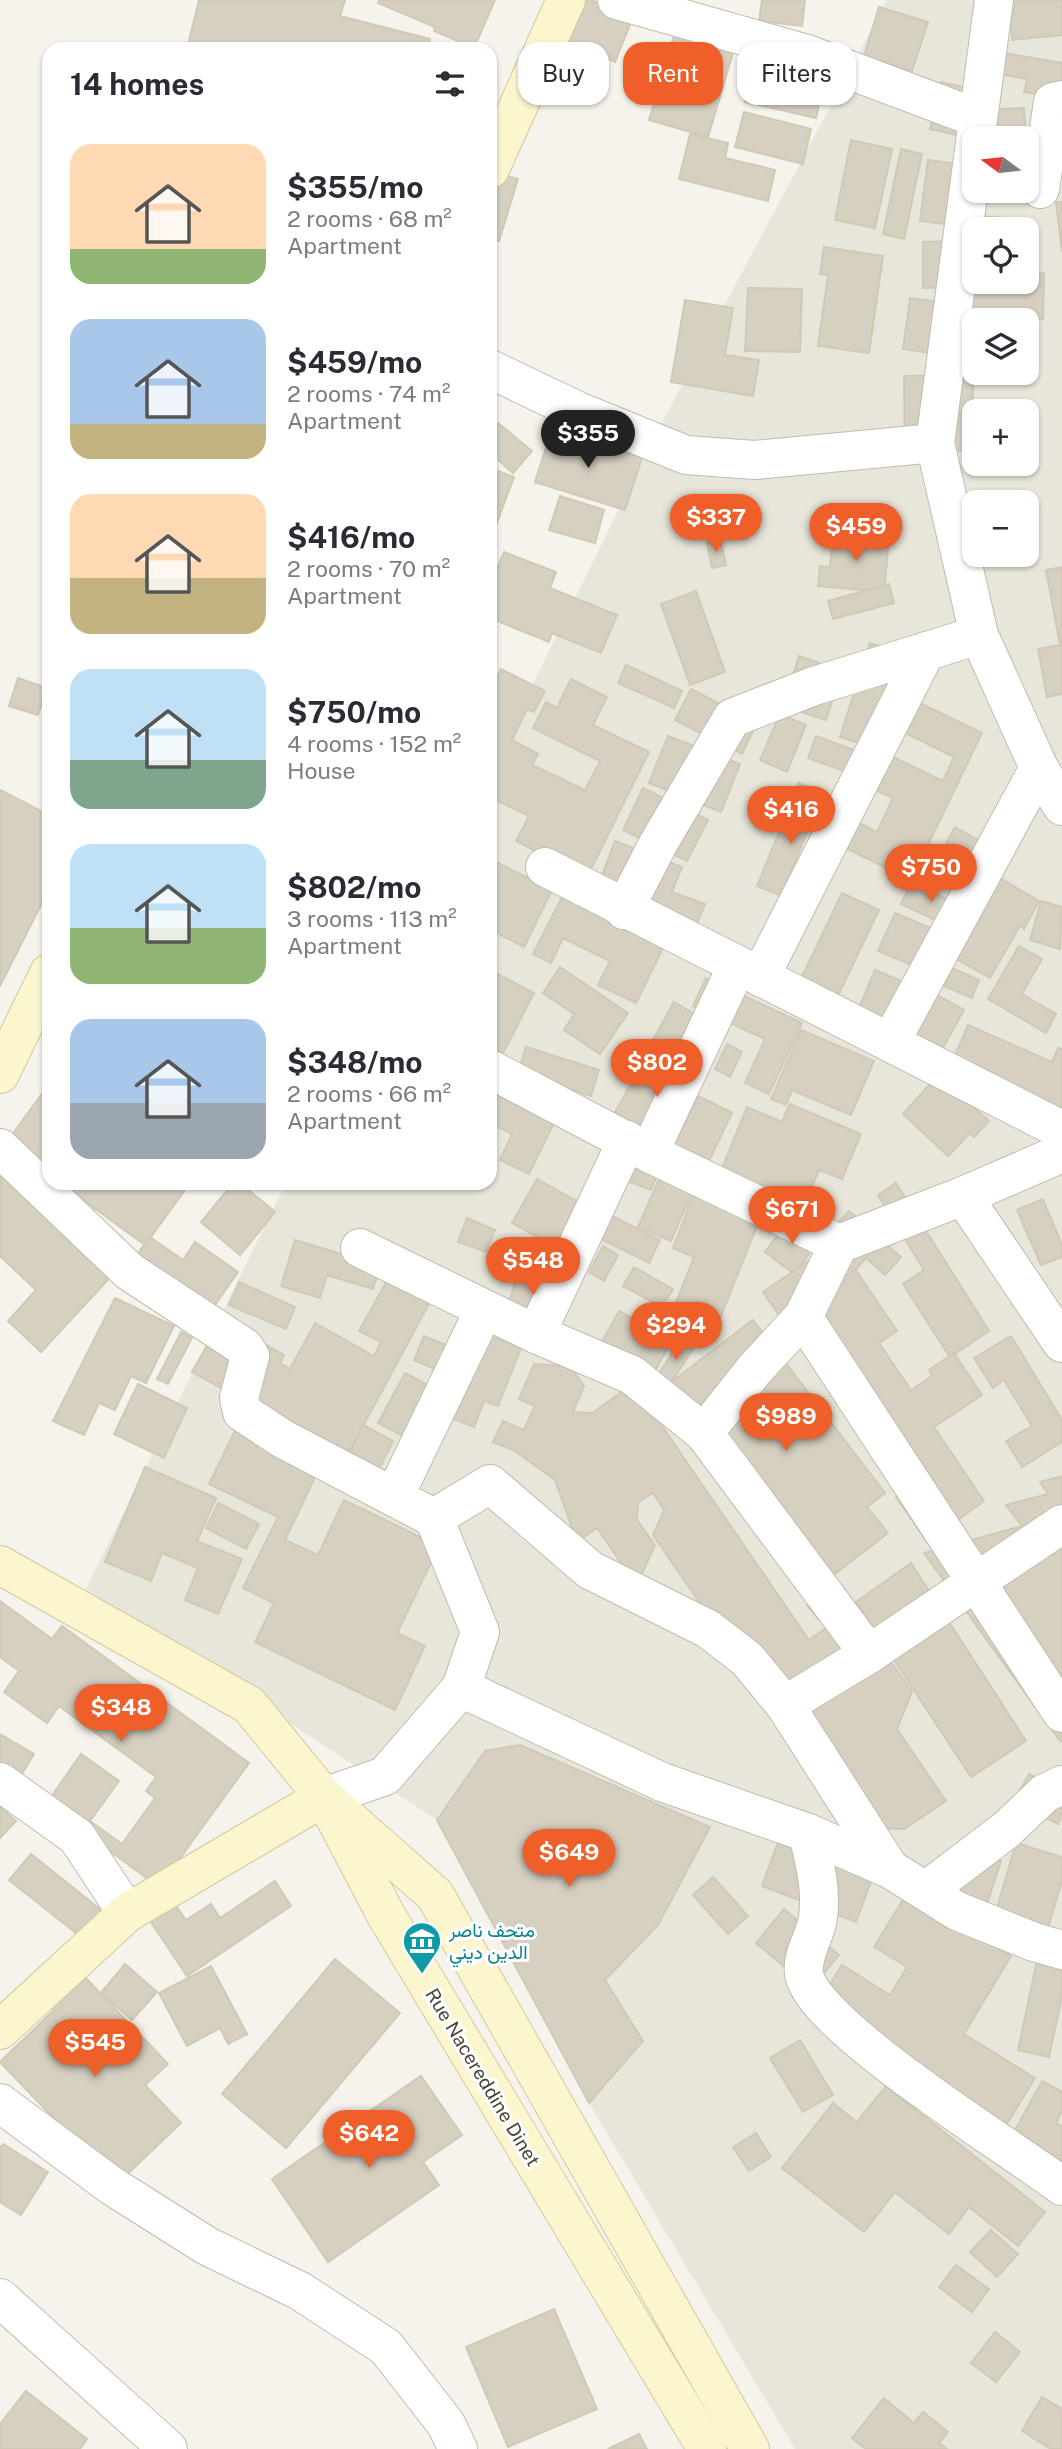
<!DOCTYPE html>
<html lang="en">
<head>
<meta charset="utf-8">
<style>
  :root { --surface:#fff; --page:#f2f2f3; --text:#2b2b33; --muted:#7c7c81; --accent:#ee5f2a }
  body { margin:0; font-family:"Public Sans",Vazirmatn,sans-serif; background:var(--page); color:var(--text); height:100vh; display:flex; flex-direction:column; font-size:26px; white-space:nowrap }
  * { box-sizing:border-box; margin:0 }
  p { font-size:23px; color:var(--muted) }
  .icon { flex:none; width:38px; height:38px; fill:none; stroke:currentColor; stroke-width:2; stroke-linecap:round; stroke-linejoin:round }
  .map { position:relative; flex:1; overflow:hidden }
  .drawer { position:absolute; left:42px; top:42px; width:455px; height:1148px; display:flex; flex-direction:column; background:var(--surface); border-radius:21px; box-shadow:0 2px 5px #0004 }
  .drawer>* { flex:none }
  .top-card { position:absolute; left:518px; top:42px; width:438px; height:63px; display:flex; gap:14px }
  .needle { width:46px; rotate:285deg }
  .fabs { position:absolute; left:962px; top:126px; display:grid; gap:14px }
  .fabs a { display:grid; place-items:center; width:77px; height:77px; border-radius:14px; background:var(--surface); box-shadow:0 2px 5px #0004; font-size:35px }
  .price { position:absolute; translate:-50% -60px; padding:0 16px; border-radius:24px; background:var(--accent); color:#fff; font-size:23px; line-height:46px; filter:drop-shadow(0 2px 4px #0008) }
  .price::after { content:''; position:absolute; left:50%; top:42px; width:21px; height:16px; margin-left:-10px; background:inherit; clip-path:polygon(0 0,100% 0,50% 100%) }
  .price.current { background:#222; color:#fff }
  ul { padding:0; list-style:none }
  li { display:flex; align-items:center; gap:21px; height:175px; padding:0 28px }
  li span { display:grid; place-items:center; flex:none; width:196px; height:140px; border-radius:21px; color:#555 }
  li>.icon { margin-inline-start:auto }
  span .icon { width:84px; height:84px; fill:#fffc; stroke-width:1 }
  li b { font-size:30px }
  h2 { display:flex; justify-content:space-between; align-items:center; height:84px; padding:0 28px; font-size:30px }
  .tag { padding:0 24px; border-radius:21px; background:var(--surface); box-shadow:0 2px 5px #0004; font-size:24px; line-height:63px }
  .tag.current { background:var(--accent); color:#fff }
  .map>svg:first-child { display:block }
  .residential { fill:#e8e6da; fill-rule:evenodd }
  .building { fill:#d6d0c1; stroke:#d0c9b5; stroke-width:2 }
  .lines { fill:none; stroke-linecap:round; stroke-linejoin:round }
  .street-casing { stroke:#c0bcae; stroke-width:40 }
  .secondary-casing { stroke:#d2ca9e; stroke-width:40 }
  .street { stroke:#fff; stroke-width:38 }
  .secondary { stroke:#fcf6cf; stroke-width:38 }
  .labels { text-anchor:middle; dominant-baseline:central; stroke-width:6; stroke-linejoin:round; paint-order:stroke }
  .culture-label { font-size:19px; fill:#0d838f; stroke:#fff; text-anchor:start }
  .street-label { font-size:19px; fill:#494539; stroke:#fff }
</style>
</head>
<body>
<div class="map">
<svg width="1062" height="2449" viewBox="0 0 1062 2449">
  <rect width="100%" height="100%" fill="#f5f3eb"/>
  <path class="residential" d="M887 0H1062V2449H795L589 2103 437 1820 86 1589 286 1183H490V771L655 436ZM975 138H1027V191H975ZM975 229H1027V282H975ZM975 320H1027V373H975ZM975 411H1027V464H975ZM975 502H1027V555H975Z"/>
  <g class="building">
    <path d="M199 0H345L340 16 430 39 427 49H187Z"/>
    <path d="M379 0H495L474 48 434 31 435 27 378 3Z"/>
    <path d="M566 0H591L633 17 615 62 551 35Z"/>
    <path d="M762 0H805L802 26 759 21Z"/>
    <path d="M988 0H1062V35L1012 40 1011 25 998 16Z"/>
    <path d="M879 7 928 22 912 71 864 56Z"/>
    <path d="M676 29 735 46 708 137 649 120Z"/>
    <path d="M758 45 829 60 816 118 745 102Z"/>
    <path d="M998 52 1062 63V98L1024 92 1027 79 994 73Z"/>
    <path d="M941 82 971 89 961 136 930 129Z"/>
    <path d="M1024 108 1026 138H998L997 109Z"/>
    <path d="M744 112 811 129 803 164 735 147Z"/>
    <path d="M690 134 728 143 725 158 775 170 768 201 679 179Z"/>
    <path d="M851 140 892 149 875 228 835 220Z"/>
    <path d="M901 149 922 154 904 239 883 234Z"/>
    <path d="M928 160 975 166 967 227 920 221Z"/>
    <path d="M493 172 518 179 499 241 490 239V176Z"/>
    <path d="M1056 202H1062V252Z"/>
    <path d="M972 216 1030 219 1028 264 1027 229H975Z"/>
    <path d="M954 241V287L923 288V242Z"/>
    <path d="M824 247 883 256 869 353 818 346 828 275 820 274Z"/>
    <path d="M1027 272 1044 273 1043 319 967 316 975 282H1027Z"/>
    <path d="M748 288 802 289 800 352 745 351Z"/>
    <path d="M910 298 948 303 946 355 903 349Z"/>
    <path d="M685 300 733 308 725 355 759 360 753 396 671 382Z"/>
    <path d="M969 333 975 334V362H967Z"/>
    <path d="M973 375V451L905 452 904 376Z"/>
    <path d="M498 423 532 451 513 473 490 453V432Z"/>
    <path d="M552 429 642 458 625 510 535 482Z"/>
    <path d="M490 468 514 477 496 525 490 522Z"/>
    <path d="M560 496 604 510 595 543 549 530Z"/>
    <path d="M833 533 889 538 884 592 818 586 820 566 830 567Z"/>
    <path d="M720 539 726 565 712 568 707 542Z"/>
    <path d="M504 552 556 572 550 588 617 615 601 653 552 633 549 642 490 618V586Z"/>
    <path d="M1062 567V694L1047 697 1038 649 1060 645 1046 570Z"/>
    <path d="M889 584 894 603 833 619 828 601Z"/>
    <path d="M696 591 725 672 690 685 661 604Z"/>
    <path d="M870 643 909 656 882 750 840 737Z"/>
    <path d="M799 656 842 671 826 720 783 706Z"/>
    <path d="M626 665 682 691 674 708 618 683Z"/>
    <path d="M501 669 545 691 534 712 527 709 512 740 538 754 532 765 585 790 600 761 533 728 546 702 557 708 571 679 607 697 593 725 649 752 587 877 516 841 529 816 490 797V692Z"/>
    <path d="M18 678 47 688 38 715 9 706Z"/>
    <path d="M691 689 757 723 742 754 675 720Z"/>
    <path d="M901 694 982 733 911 880 825 838 837 812 877 832 893 798 868 787 885 753 943 781 954 757 887 724Z"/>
    <path d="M780 714 806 725 787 772 760 760Z"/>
    <path d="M668 736 740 764 721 812 649 783Z"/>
    <path d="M816 736 868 755 860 777 808 758Z"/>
    <path d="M799 783 823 793 790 874 807 881 799 903 757 886Z"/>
    <path d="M643 788 708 820 687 861 623 830Z"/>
    <path d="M0 790 49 815V889L0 986Z"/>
    <path d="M955 827 994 849 975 883 936 861Z"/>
    <path d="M615 841 682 867 672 892 705 904 696 926 598 886Z"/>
    <path d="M494 861 552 890 524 947 495 932 490 943V869Z"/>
    <path d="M990 872 1039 901 1024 929 1020 926 990 978 949 955Z"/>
    <path d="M911 882 960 905 950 927 901 904Z"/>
    <path d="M842 893 879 910 836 1000 799 983Z"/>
    <path d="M562 897 663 948 636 1003 598 985 610 961 563 938 551 963 533 954Z"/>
    <path d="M1041 901 1062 907 1060 949 1030 940Z"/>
    <path d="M895 913 945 934 928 972 878 951Z"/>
    <path d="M1019 946 1042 959 1022 994 1056 1014 1046 1033 988 999Z"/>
    <path d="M560 967 628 1013 600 1054 564 1030 574 1014 543 993Z"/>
    <path d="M952 968 979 980 972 998 944 986Z"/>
    <path d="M490 970 534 993 500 1059 490 1054Z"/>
    <path d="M875 970 918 988 900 1031 857 1013Z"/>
    <path d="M706 978 802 1023 769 1094 745 1083 765 1039 693 1006Z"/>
    <path d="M928 990 964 1010 939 1055 903 1035Z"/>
    <path d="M674 1002 720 1029 701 1064 654 1038Z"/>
    <path d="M968 1025 1052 1062 1058 1048 1062 1049V1112L951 1064Z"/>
    <path d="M801 1030 874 1061 851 1115 792 1090 786 1105 771 1099Z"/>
    <path d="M727 1044 742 1052 730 1077 715 1069Z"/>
    <path d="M526 1047 599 1070 591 1096 518 1073Z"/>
    <path d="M647 1055 699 1084 666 1143 614 1114Z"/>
    <path d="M938 1075 989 1121 974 1137 970 1133 948 1156 903 1114Z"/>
    <path d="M49 1084V1175L6 1143Z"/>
    <path d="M490 1087 556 1119 529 1174 500 1160 512 1134 490 1123Z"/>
    <path d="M698 1096 732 1113 709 1161 674 1144Z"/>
    <path d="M790 1104 861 1134 842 1179 819 1170 804 1206 721 1171 747 1107 782 1122Z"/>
    <path d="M620 1154 660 1168 651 1190 613 1176Z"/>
    <path d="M8 1168 117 1270 41 1352 8 1321 36 1290 0 1256V1176Z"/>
    <path d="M660 1177 693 1191 671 1241 638 1227Z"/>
    <path d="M537 1179 580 1203 556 1247 512 1223Z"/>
    <path d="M60 1183H190L145 1245Z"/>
    <path d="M233 1183H240L275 1212 240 1255 201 1222Z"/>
    <path d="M896 1183 989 1331 950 1357 903 1284 924 1270 878 1195Z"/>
    <path d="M694 1194 759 1221 714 1333 671 1315 694 1257 673 1248Z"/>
    <path d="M1043 1199 1062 1245V1257L1041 1265 1017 1210Z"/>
    <path d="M590 1205 660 1240 649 1263 579 1228Z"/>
    <path d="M849 1211 901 1257 885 1275 866 1258 852 1274 818 1244Z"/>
    <path d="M467 1218 495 1230 486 1252 458 1242Z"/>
    <path d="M789 1219 819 1241 794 1274 765 1252Z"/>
    <path d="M150 1237 183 1260 195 1242 238 1272 207 1316 131 1263Z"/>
    <path d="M295 1240 380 1266 373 1289 327 1275 320 1298 281 1286Z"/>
    <path d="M603 1246 618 1255 604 1281 589 1272Z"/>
    <path d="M813 1258 832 1285 855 1269 897 1331 879 1343 911 1390 932 1376 929 1370 954 1353 982 1395 934 1427 984 1501 927 1542 896 1497 901 1493 763 1292Z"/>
    <path d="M634 1267 673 1289 662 1307 623 1286Z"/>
    <path d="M520 1268 561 1283 546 1325 506 1311Z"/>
    <path d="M389 1277 431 1300 347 1456 192 1372 221 1320 284 1355 280 1363 290 1369 315 1323 374 1356 381 1342 359 1331Z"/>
    <path d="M239 1282 295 1307 286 1329 229 1305Z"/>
    <path d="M115 1298 174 1326 146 1383 131 1376 115 1410 99 1403 84 1435 53 1421Z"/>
    <path d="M619 1311 672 1340 650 1380 597 1351Z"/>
    <path d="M753 1320 885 1493 867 1507 888 1533 827 1580 843 1601 819 1620 807 1605 828 1590 670 1383Z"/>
    <path d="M468 1327 521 1348 498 1406 484 1401 474 1427 433 1411Z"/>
    <path d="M181 1332 192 1338 168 1384 157 1379Z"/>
    <path d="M424 1336 449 1346 439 1371 414 1360Z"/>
    <path d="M1011 1336 1062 1420V1442L1022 1467 1006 1441 1032 1426 1004 1380 993 1388 974 1358Z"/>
    <path d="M683 1337 695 1346 668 1387 656 1378Z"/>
    <path d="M534 1364 570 1366 584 1386 573 1412 592 1413 633 1384 809 1640 843 1616 880 1646 912 1692 897 1729 946 1801 904 1829 854 1827 653 1535 664 1510 653 1493 638 1502 637 1520 655 1545 641 1576 625 1569 597 1528 577 1542 555 1480 515 1451 493 1442 503 1421 524 1430 535 1406 519 1399Z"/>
    <path d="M405 1373 433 1388 407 1438 378 1423Z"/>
    <path d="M138 1384 187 1408 164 1458 114 1434Z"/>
    <path d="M363 1425 393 1441 378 1471 348 1456Z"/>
    <path d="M235 1431 318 1471 285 1540 318 1555 344 1500 439 1546 397 1633 425 1646 395 1710 255 1642 274 1603 243 1588 278 1517 209 1484Z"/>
    <path d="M145 1467 216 1498 197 1541 242 1559 218 1614 185 1600 198 1568 162 1553 151 1581 105 1562Z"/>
    <path d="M1062 1476V1739L1060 1741 924 1553 1022 1526 1006 1505 1048 1494 1040 1482Z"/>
    <path d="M218 1503 259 1524 246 1549 206 1528Z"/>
    <path d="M911 1563 1026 1741 971 1777 856 1602Z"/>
    <path d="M0 1601 52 1639 62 1626 249 1763 159 1887 46 1804 81 1754 119 1781 90 1821 122 1844 155 1798 146 1791 156 1777 59 1706 47 1723 4 1692 19 1671 0 1657Z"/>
    <path d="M0 1734 34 1754 15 1785 0 1775Z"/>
    <path d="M520 1745 710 1827 658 1925 605 1980 643 2041 589 2103 437 1820 485 1751Z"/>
    <path d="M1029 1774 1062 1792V1816L1058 1824 1014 1801Z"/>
    <path d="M0 1807 16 1821 0 1838Z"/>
    <path d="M778 1842 872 1879 856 1922 762 1886Z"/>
    <path d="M1016 1843 1062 1857V1881L1047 1931 995 1915Z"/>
    <path d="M956 1847 1001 1861 986 1907 941 1893Z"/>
    <path d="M31 1854 101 1910 80 1936 9 1880Z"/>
    <path d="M713 1877 748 1916 728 1934 693 1895Z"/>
    <path d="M275 1881 291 1906 187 1976 147 1916 172 1900 186 1920 211 1904 220 1918Z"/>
    <path d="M907 1893 1011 1956 964 2034 1035 2078 1003 2130 815 2009 842 1965 890 1995 907 1967 874 1947Z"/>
    <path d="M784 1909 839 1955 811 1989 756 1943Z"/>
    <path d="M1038 1956 1062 1961V1996L1049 2057 1018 2050Z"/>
    <path d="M335 1959 400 2013 286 2148 222 2094Z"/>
    <path d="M125 1964 157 1992 132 2020 101 1993Z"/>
    <path d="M211 1966 247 2034 228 2044 220 2028 187 2046 159 1993Z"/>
    <path d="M83 1975 168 2064 145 2085 181 2123 117 2184 0 2062 54 2010 49 2006Z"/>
    <path d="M800 2040 833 2095 803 2112 770 2058Z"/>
    <path d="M421 2076 462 2135 423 2162 439 2185 328 2262 272 2179Z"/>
    <path d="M1042 2081 1062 2092V2111L1056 2123 1062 2126V2178L1009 2141Z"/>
    <path d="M886 2086 1045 2212 1018 2246 969 2207 949 2234 895 2192 864 2232 782 2168 833 2103 857 2122Z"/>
    <path d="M756 2133 771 2157 749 2171 733 2147Z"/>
    <path d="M3 2144 48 2172 21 2215 0 2202V2148Z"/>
    <path d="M991 2230 1018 2254 997 2277 970 2252Z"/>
    <path d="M956 2265 989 2289 972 2312 939 2287Z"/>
    <path d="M554 2309 597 2409 508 2447 466 2347Z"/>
    <path d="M995 2332 1020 2352 996 2382 971 2363Z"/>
    <path d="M26 2391 87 2439 80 2449H0V2424Z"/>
    <path d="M1042 2397 1062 2409V2449H1051L1022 2431Z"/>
    <path d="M884 2398 914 2423 923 2412 948 2432 939 2443 947 2449H866L852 2438Z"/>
    <path d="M639 2434 647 2449H608Z"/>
  </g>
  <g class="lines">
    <g class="street-casing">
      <g id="street">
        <path d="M617 0 807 54 977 118"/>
        <path d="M994 0 935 443 979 635 1039 768 1062 806"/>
        <path d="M1040 189 1053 102 1062 100"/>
        <path d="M490 369 578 411 686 455 755 460 935 443"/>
        <path d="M545 867 1062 1130"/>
        <path d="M624 910 658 844 732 718 814 686 979 635"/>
        <path d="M760 977 926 651"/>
        <path d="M891 1041 1039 768"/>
        <path d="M490 1069 649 1153 839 1244"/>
        <path d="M0 1148 130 1272 244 1347 250 1356 239 1398 242 1412 283 1439 434 1518"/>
        <path d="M649 1153 737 966"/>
        <path d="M963 1196 1062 1343"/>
        <path d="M360 1248 536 1334 632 1375 704 1433 869 1654"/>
        <path d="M803 1317 1062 1713"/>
        <path d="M536 1334 627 1140"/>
        <path d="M704 1433 754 1370 803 1317 839 1244 963 1196 1062 1153"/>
        <path d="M394 1497 484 1310"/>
        <path d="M461 1688 480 1632 434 1518 490 1484 590 1570 708 1629 747 1659 785 1705 890 1869"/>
        <path d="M785 1705 869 1654 1062 1524"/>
        <path d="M0 1782 77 1837 127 1913"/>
        <path d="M324 1797 385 1776 461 1688 662 1782 808 1833 890 1869 957 1911 1034 1942 1062 1950"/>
        <path d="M808 1833C814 1860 822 1889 818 1917 816 1936 801 1954 804 1974 813 2026 1013 2149 1062 2186"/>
        <path d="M927 1890 1006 1830 1045 1793 1062 1785"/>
        <path d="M0 2103 112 2186 207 2246 300 2291 386 2347 446 2424 458 2449"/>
        <path d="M0 2298 168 2449"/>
      </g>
    </g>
    <g class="secondary-casing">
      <g id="secondary">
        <path d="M490 169 566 0"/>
        <path d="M0 1074 49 973"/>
        <path d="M0 1565 249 1705 324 1797 435 1895 750 2449"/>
        <path d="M335 1818 386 1915 707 2449"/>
        <path d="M0 2030 127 1913 324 1797"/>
      </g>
    </g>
    <use href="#street" class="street"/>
    <use href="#secondary" class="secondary"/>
  </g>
  <defs>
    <g id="museum-pin" transform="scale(2.0125)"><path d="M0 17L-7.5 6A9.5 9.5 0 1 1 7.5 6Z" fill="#0f9aa8" stroke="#fff"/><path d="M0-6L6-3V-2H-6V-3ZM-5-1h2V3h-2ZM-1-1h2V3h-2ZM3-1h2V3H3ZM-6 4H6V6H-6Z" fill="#fff"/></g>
  </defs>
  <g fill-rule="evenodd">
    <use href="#museum-pin" x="422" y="1941"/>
  </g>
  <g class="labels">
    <g class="culture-label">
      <text x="449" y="1930">متحف ناصر<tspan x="449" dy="22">الدين ديني</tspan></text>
    </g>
    <g class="street-label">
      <text transform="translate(483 2077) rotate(59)">Rue Nacereddine Dinet</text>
    </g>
  </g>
</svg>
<div class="fabs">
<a><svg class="needle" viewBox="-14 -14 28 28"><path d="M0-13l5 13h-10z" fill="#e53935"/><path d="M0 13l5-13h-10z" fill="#7c7c81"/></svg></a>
<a><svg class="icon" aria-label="locate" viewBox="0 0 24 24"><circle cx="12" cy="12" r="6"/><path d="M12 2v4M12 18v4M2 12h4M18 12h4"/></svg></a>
<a><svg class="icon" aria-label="layers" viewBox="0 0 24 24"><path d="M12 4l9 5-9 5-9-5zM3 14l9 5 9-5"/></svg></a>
<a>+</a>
<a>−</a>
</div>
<b class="price current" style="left:588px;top:470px">$355</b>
<b class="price" style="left:716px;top:554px">$337</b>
<b class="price" style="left:856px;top:563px">$459</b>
<b class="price" style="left:791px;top:846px">$416</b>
<b class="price" style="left:931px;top:904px">$750</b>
<b class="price" style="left:657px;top:1099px">$802</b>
<b class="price" style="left:792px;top:1246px">$671</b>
<b class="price" style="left:533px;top:1297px">$548</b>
<b class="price" style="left:676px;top:1362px">$294</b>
<b class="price" style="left:786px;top:1453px">$989</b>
<b class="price" style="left:121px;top:1744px">$348</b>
<b class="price" style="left:569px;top:1889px">$649</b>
<b class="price" style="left:95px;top:2079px">$545</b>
<b class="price" style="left:369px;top:2170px">$642</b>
<div class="top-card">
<a class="tag">Buy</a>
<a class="tag current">Rent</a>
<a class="tag">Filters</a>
</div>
<section class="drawer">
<h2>14 homes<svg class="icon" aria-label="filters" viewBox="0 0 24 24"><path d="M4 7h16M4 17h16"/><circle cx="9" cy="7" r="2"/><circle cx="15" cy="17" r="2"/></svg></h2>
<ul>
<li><span style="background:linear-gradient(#ffd9b3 75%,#8fb573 0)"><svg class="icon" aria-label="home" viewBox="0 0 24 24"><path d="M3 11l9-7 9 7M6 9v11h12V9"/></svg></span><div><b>$355/mo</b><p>2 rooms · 68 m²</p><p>Apartment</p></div></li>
<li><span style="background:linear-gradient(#a9c7e8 75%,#c2b280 0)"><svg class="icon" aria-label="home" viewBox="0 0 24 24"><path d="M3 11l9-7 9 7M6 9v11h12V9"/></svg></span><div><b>$459/mo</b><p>2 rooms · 74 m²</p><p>Apartment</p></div></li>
<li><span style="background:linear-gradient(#ffd9b3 60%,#c2b280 0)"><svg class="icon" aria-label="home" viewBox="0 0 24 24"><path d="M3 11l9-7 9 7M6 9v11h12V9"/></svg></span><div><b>$416/mo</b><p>2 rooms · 70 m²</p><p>Apartment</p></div></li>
<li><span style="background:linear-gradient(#bfe0f5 65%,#7fa58c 0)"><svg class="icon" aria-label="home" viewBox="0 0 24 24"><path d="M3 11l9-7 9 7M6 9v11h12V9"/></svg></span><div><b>$750/mo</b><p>4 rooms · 152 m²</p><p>House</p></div></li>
<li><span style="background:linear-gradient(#bfe0f5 60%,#8fb573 0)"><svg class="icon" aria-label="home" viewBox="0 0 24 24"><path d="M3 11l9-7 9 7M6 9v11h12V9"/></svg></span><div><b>$802/mo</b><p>3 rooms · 113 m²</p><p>Apartment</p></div></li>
<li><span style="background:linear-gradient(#a9c7e8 60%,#9aa5b1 0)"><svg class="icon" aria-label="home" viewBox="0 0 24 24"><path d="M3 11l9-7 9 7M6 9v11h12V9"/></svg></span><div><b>$348/mo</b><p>2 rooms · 66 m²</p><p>Apartment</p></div></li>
</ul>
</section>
</div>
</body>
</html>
